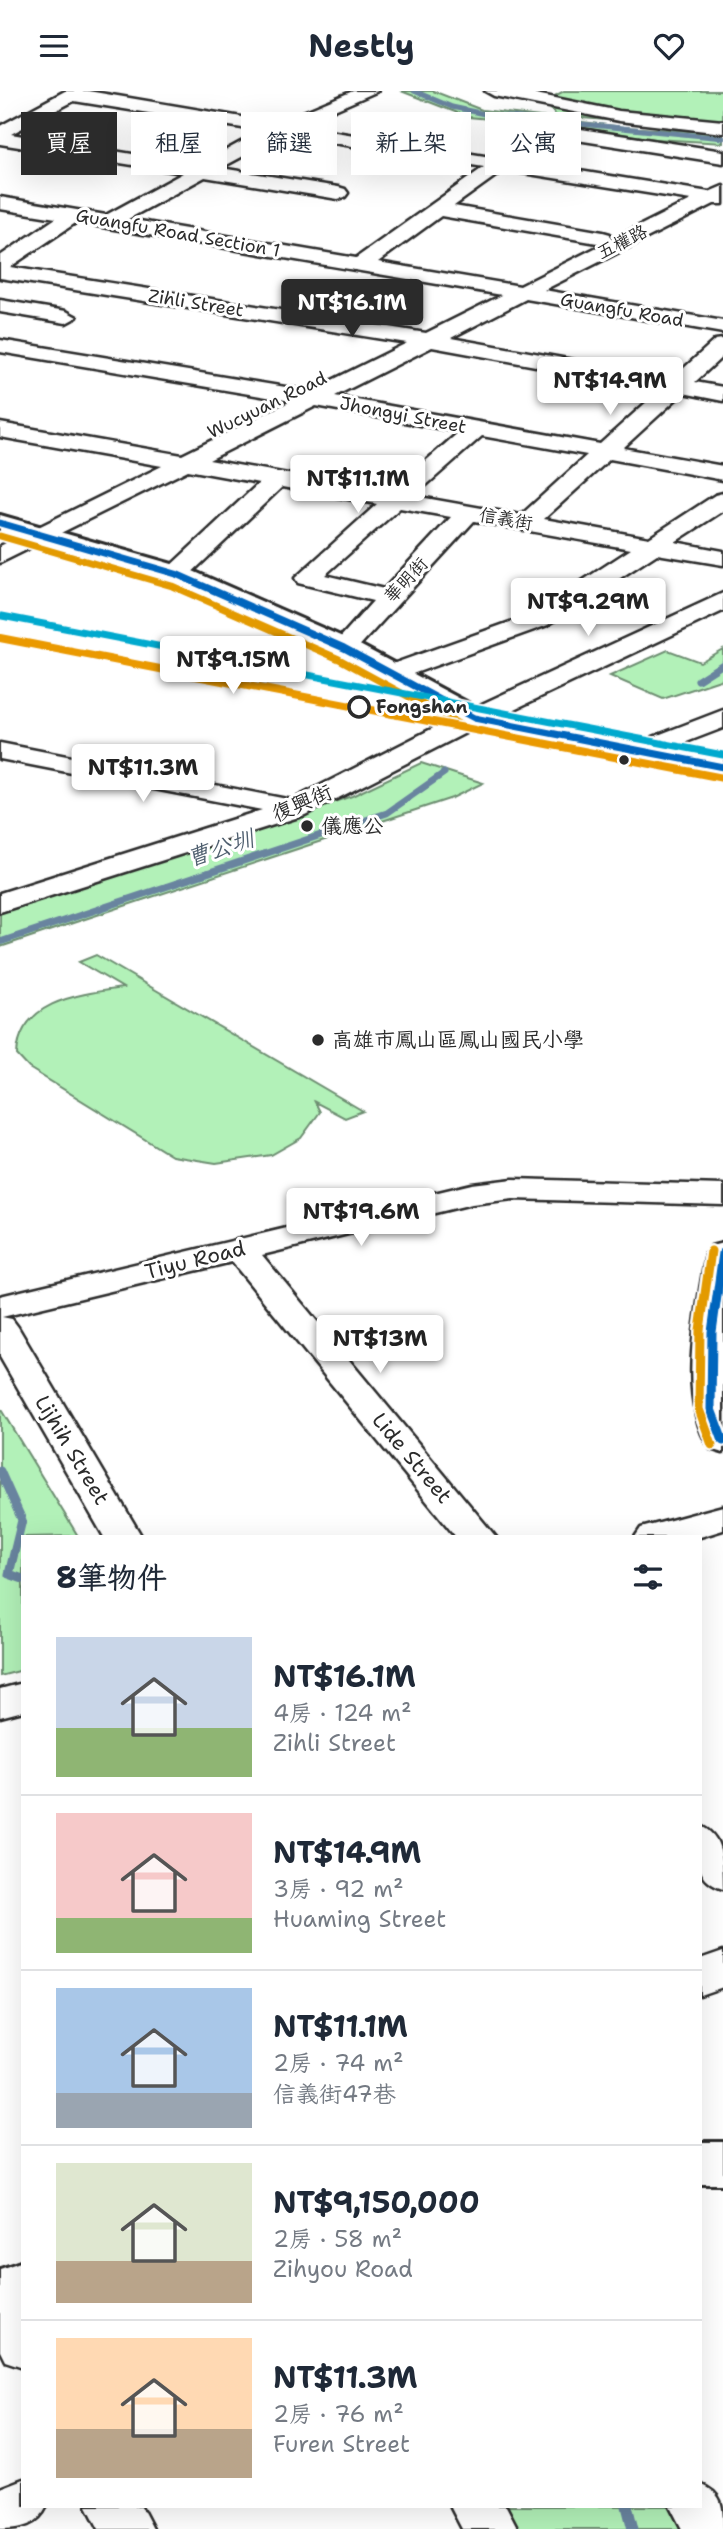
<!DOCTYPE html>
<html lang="zh-TW">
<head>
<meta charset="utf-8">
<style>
  :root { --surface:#fff; --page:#f2f2f3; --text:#1f2937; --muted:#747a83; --line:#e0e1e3; --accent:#2b2b2b }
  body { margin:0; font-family:"Shantell Sans","LXGW WenKai TC",sans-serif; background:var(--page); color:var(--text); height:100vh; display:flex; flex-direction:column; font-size:26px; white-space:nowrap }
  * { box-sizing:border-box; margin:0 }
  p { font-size:23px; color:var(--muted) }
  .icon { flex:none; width:38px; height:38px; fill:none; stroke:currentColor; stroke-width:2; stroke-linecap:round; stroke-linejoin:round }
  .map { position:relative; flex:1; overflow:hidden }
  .details { position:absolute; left:21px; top:1444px; width:681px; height:973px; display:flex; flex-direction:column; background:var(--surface); border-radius:0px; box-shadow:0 7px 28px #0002 }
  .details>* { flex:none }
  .hud { position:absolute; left:21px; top:21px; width:682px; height:63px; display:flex; gap:14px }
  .price { position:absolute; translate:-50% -60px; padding:0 16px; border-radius:7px; background:#fff; color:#222; font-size:23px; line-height:46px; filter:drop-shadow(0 2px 4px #0008) }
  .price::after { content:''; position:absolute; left:50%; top:42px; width:21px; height:16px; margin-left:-10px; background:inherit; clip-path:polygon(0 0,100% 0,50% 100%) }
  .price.selected { background:var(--accent); color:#fff }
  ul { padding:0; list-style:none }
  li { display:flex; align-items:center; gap:21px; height:175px; padding:0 35px }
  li+li { border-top:2px solid var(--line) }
  li span { display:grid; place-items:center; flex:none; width:196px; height:140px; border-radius:0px; color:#555 }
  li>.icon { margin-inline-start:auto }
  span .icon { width:84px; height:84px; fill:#fffc; stroke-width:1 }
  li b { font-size:30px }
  h2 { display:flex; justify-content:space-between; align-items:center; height:84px; padding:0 35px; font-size:30px }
  .pill { padding:0 24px; border-radius:0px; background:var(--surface); box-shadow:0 7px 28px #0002; font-size:24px; line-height:63px }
  .pill.selected { background:var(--accent); color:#fff }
  header { display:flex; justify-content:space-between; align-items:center; height:91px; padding:0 35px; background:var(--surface); font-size:32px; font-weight:700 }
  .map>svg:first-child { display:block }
  .green { fill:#b2f1b8; stroke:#6e8e72; stroke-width:2 }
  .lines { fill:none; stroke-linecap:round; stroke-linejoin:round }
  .stream-far3 { stroke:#69849f; stroke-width:5 }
  .stream-far2 { stroke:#69849f; stroke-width:7 }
  .stream-far1 { stroke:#69849f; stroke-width:9 }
  .stream { stroke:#69849f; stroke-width:11 }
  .minor-casing { stroke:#2b2b2b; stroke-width:5 }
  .major-casing { stroke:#2b2b2b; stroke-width:6 }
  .minor { fill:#fff; fill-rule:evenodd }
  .major { fill:#fff; fill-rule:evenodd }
  .bus-1-far1-casing { stroke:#fff; stroke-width:11 }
  .bus-1-casing { stroke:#fff; stroke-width:14 }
  .bus-2-far1-casing { stroke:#fff; stroke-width:11 }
  .bus-2-casing { stroke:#fff; stroke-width:14 }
  .bus-3-casing { stroke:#fff; stroke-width:11 }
  .bus-1-far1 { stroke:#0065bd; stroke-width:7 }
  .bus-1 { stroke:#0065bd; stroke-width:9 }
  .bus-2-far1 { stroke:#e39a04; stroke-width:7 }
  .bus-2 { stroke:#e39a04; stroke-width:9 }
  .bus-3 { stroke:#00a9ce; stroke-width:7 }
  .metro-1-casing { stroke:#fff; stroke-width:12 }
  .metro-1 { stroke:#ea9904; stroke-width:8 }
  .stop-dot { fill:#fff; stroke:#2b2b2b; stroke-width:3.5 }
  .bus-dot { fill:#2b2b2b; stroke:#fff; stroke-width:2.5 }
  .labels { text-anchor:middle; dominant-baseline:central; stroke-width:6; stroke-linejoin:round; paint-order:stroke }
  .far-street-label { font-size:18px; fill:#2b2b2b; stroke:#fff }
  .far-stop-label { font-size:18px; font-weight:bold; fill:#2b2b2b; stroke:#fff; text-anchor:start }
  .street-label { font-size:21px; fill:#2b2b2b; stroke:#fff }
  .poi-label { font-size:21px; fill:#2b2b2b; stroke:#fff; text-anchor:start }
  .water-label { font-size:23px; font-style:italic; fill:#4f5f6f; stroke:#fff }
</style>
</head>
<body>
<header><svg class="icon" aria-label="menu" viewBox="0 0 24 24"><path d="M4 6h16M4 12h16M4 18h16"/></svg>Nestly<svg class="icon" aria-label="heart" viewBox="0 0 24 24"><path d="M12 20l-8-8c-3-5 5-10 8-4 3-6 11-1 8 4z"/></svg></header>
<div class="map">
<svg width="723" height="2438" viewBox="0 0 723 2438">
  <rect width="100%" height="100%" fill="#fff"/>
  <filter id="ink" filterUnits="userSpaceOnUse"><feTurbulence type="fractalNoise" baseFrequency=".0143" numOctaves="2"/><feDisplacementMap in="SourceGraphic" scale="14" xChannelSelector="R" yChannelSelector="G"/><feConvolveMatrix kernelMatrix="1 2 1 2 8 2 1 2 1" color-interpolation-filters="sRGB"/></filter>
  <g filter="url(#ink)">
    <g class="green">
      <path d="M401 0H433L482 19 624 36 723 42V52L655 48 568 35 468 26Z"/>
      <path d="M564 0H723V38L556 25 545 10Z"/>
      <path d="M723 558V588L663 608 610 585 668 559 700 571Z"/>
      <path d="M421 672 483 692 452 707 0 856V822L352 705Z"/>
      <path d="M96 864 363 1020 345 1027 315 1011 320 1021 301 1047 271 1064 216 1072 191 1068 172 1065 29 977 17 964C19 909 81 903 123 897L79 871Z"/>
      <path d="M0 1317 78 1445 23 1446V1579L0 1585Z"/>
      <path d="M491 2415H680L695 2438H508Z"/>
    </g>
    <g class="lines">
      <path class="stream-far3" d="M414 0 452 16 489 24 723 47"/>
      <g class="stream-far2">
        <path d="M698 589 723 573"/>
        <path d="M0 851 387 722 444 682"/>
      </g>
      <path class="stream-far1" d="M0 1380 22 1429 9 1483 23 1488"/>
      <path class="stream" d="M627 2415 633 2438"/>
      <g class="minor-casing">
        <g id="minor">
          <path d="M65 0H88L277 32 353 0H378L298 35 497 67 555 34 723 60V72L558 46 518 70 709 101 723 95V113H714L544 199 723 230V242L526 208 451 247 673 287 715 249 723 248V265L695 291 723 296V310L683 302 623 357 723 375V389L610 368 544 428 649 447 715 404 723 402V420L675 451 723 460V474L657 463 548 534 393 590 384 588 380 582 384 576 530 524 631 458 474 430 353 562H335L331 557 373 510 298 492 295 487 377 413 282 396 185 488H167L164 483 167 478 259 392 188 379 0 472V455L162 375 0 346V332L182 364 291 310 0 261V249L310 300 407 252 0 187V165L56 127 0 118V106L106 124 183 82 0 53V35ZM74 10 261 40 199 74 11 43ZM283 44 484 76 356 167 128 128 205 86 338 108 345 106 348 102 345 98 338 96 221 77ZM504 79 691 109 611 149 610 143 603 141 454 115ZM441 125 603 153 605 152 520 195 378 171ZM77 131 108 137 502 204 426 242 10 176ZM432 256 661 298 600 353 335 305ZM316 315 459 341 390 401 209 369ZM482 345 587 364 521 424 414 405ZM400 417 451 426 384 498 325 484Z"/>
          <path d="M485 0H521L619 20 723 30V42L619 30 494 5Z"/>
          <path d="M0 209 66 220 77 226 66 232 0 221Z"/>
          <path d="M723 502V520L483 633 305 724 0 821V802L262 719 0 668V652L292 709 447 630 0 545V529L471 618Z"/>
          <path d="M723 619V637L642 668 632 666 628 660 632 654Z"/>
          <path d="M513 1088 723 1094V1114L513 1108 472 1113 262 1164 496 1446H456L232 1171 2 1226 12 1228 18 1236 142 1446H104L0 1266V1205L472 1093Z"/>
          <path d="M723 1152V1362L710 1358C676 1307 697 1220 706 1162L711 1155Z"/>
          <path d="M723 1415V1439L700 1446H635L641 1437Z"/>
          <path d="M23 1592V1620L0 1626V1598Z"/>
          <path d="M700 1735C723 1744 723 1769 723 1798 691 1788 700 1763 700 1735Z"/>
          <path d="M723 1860V1896L700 1904V1868Z"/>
          <path d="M0 2192 17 2198 23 2208V2276L5 2270 0 2260Z"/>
          <path d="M23 2388V2415H47C38 2435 21 2438 0 2438V2397Z"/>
          <path d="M700 2393C723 2402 723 2415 723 2438H682L670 2415H700Z"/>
          <path d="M87 2415H141L153 2438H99Z"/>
          <path d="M450 2415H506L518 2438H462Z"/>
        </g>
      </g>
      <g class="major-casing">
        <g id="major">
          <path d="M0 424 186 477 354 551 483 620 723 667V685L464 633 334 563 166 489 0 440Z"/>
          <rect x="700" y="2051" width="23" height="42"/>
          <path d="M23 2170V2216L0 2224V2178Z"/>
        </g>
      </g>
      <use href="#minor" class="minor"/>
      <use href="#major" class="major"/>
      <g class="bus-1-far1-casing">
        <path id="bus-1-far1" d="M0 432 176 483 344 557 474 627 723 676"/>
      </g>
      <g class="bus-1-casing">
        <path id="bus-1" d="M723 1162 712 1241 711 1318 723 1350"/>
      </g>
      <g class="bus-2-far1-casing">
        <path id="bus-2-far1" d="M0 445 172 495 339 568 470 639 721 688"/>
      </g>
      <g class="bus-2-casing">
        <path id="bus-2" d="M711 1160 700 1239 699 1318 712 1354"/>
      </g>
      <g class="bus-3-casing">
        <path id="bus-3" d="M2 525 723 664"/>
      </g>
      <use href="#bus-1-far1" class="bus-1-far1"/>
      <use href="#bus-1" class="bus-1"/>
      <use href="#bus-2-far1" class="bus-2-far1"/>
      <use href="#bus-2" class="bus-2"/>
      <use href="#bus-3" class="bus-3"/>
      <g class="metro-1-casing">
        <path id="metro-1" d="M0 547 723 687"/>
      </g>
      <use href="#metro-1" class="metro-1"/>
    </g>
  </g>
  <circle class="stop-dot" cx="359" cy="616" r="10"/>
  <g class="bus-dot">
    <circle cx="624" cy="669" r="6"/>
    <circle cx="307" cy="735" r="7"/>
    <circle cx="318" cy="949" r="7"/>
  </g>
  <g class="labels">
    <g class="far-street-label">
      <text transform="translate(178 142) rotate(10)">Guangfu Road Section 1</text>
      <text transform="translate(622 151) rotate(-27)">五權路</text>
      <text transform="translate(196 212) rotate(9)">Zihli Street</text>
      <text transform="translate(622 219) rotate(10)">Guangfu Road</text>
      <text transform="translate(267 314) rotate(-26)">Wucyuan Road</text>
      <text transform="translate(403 324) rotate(11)">Jhongyi Street</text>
      <text transform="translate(506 428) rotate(10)">信義街</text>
      <text transform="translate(406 489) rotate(-47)">華明街</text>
    </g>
    <g class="far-stop-label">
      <text x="376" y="616">Fongshan</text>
    </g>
    <g class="street-label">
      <text transform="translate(302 712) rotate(-23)">復興街</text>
      <text transform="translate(195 1169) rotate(-14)">Tiyu Road</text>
      <text transform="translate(72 1359) rotate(59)">Lijhih Street</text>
      <text transform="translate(412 1367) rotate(50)">Lide Street</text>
    </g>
    <g class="poi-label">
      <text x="321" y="735">儀應公</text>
      <text x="332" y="949">高雄市鳳山區鳳山國民小學</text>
    </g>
    <g class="water-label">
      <text transform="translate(220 757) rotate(-18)">曹公圳</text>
    </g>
  </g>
</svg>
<b class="price selected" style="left:352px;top:248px">NT$16.1M</b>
<b class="price" style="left:610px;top:326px">NT$14.9M</b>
<b class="price" style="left:358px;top:424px">NT$11.1M</b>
<b class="price" style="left:588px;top:547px">NT$9.29M</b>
<b class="price" style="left:233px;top:605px">NT$9.15M</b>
<b class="price" style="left:143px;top:713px">NT$11.3M</b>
<b class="price" style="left:361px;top:1157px">NT$19.6M</b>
<b class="price" style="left:380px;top:1284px">NT$13M</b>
<div class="hud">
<a class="pill selected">買屋</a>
<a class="pill">租屋</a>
<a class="pill">篩選</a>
<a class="pill">新上架</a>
<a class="pill">公寓</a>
</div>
<section class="details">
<h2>8筆物件<svg class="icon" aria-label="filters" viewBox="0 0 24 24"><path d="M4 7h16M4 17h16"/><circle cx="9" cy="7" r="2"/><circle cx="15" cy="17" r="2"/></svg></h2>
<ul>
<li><span style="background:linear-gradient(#c9d6e8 65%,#8fb573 0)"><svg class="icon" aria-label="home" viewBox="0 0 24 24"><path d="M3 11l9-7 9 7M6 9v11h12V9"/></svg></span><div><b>NT$16.1M</b><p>4房 · 124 m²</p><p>Zihli Street</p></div></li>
<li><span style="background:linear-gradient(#f6c9c9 75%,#8fb573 0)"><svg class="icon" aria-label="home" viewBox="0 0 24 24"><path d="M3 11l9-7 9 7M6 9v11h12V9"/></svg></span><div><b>NT$14.9M</b><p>3房 · 92 m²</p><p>Huaming Street</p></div></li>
<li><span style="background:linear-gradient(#a9c7e8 75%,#9aa5b1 0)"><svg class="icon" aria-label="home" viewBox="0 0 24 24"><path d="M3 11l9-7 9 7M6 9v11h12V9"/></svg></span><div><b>NT$11.1M</b><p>2房 · 74 m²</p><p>信義街47巷</p></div></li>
<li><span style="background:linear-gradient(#dfe7d0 70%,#b9a48a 0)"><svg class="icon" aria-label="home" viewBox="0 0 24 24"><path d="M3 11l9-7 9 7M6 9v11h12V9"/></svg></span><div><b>NT$9,150,000</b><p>2房 · 58 m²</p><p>Zihyou Road</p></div></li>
<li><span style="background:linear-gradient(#ffd9b3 65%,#b9a48a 0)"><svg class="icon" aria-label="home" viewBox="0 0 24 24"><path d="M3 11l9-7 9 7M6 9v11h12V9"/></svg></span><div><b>NT$11.3M</b><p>2房 · 76 m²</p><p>Furen Street</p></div></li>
</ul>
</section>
</div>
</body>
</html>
